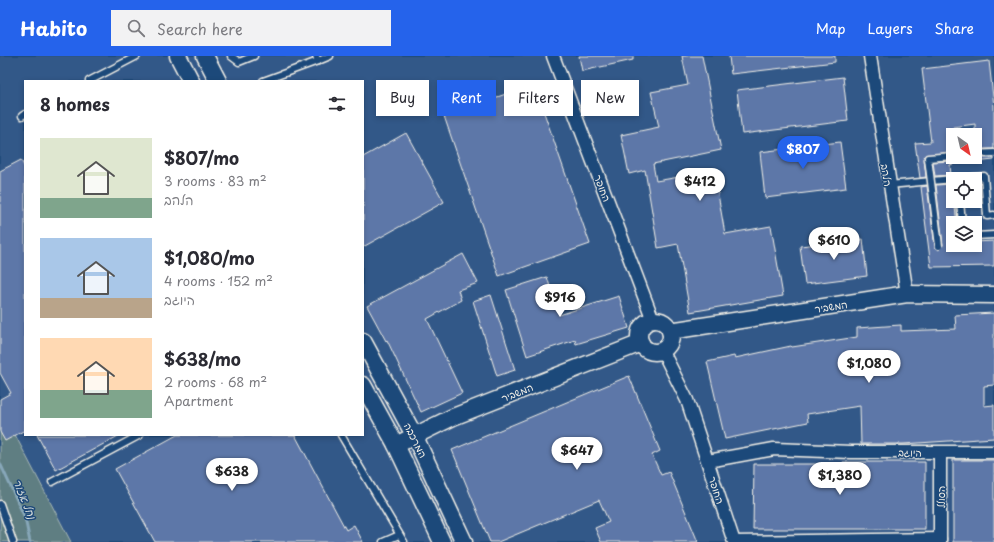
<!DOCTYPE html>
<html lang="en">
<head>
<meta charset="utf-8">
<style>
  :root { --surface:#fff; --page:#f2f2f3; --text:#2b2b33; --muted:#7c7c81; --accent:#2563eb }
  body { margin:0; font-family:"Playpen Sans","Playpen Sans Hebrew",sans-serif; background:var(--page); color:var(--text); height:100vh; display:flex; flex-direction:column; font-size:15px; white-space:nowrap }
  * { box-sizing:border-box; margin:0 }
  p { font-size:13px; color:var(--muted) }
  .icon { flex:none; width:22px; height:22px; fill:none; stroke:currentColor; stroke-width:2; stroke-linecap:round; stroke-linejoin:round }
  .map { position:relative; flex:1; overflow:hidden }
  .drawer { position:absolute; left:24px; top:24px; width:340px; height:356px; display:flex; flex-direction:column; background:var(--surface); border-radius:0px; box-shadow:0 2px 6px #0003 }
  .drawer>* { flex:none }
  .hud { position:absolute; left:376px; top:24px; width:380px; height:36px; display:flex; gap:8px }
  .needle { width:26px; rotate:146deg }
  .buttons { position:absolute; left:946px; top:72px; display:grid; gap:8px }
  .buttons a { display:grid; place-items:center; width:36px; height:36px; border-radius:0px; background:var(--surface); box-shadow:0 2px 6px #0003; font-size:20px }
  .price { position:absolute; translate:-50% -34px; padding:0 9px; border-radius:14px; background:#fff; color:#222; font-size:13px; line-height:26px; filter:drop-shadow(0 1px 2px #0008) }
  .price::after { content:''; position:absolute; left:50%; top:24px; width:12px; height:9px; margin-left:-6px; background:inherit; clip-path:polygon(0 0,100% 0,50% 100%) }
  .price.selected { background:var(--accent); color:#fff }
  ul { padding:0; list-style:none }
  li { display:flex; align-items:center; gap:12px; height:100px; padding:0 16px }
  li span { display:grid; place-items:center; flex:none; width:112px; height:80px; border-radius:0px; color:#555 }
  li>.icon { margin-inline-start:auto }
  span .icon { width:48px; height:48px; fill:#fffc; stroke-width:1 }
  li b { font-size:17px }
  h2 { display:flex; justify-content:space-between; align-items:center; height:48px; padding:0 16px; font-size:17px }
  .chip { padding:0 14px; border-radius:0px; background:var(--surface); box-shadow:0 2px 6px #0003; font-size:14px; line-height:36px }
  .chip.selected { background:var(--accent); color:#fff }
  header { display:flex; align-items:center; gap:24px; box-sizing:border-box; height:56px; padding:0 20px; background:var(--accent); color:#fff }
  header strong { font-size:19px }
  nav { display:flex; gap:22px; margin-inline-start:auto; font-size:14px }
  .search { width:280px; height:36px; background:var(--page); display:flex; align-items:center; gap:10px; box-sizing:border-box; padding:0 14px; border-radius:0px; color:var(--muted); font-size:15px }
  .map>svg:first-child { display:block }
  .built { fill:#325888; fill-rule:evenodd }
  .green { fill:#5e7e82; stroke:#a9b8b5 }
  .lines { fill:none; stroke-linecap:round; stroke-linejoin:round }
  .stream { stroke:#87a7b9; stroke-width:3 }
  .building { fill:#5d77a8; stroke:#f4f1e8 }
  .lane-casing { stroke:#f4f1e8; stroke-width:9 }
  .street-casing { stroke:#f4f1e8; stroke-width:15 }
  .secondary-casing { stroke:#f4f1e8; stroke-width:19 }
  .lane { stroke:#1f4a7a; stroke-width:6 }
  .street { stroke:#1f4a7a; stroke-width:12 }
  .secondary { stroke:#1f4a7a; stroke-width:16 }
  .lane-bridge-casing { stroke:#f4f1e8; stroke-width:9; stroke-linecap:butt }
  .lane-bridge { stroke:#1f4a7a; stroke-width:6 }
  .labels { text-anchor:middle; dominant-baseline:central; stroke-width:3; stroke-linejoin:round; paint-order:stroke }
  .street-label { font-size:10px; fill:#f4f1e8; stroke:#1f4a7a }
  .water-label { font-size:11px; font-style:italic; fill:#d9dfdc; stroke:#1f4a7a }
</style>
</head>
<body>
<header>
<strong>Habito</strong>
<div class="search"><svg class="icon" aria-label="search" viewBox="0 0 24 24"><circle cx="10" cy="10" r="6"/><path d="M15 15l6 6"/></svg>Search here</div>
<nav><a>Map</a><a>Layers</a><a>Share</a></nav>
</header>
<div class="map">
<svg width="994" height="486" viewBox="0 0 994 486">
  <rect width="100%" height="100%" fill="#1f4a7a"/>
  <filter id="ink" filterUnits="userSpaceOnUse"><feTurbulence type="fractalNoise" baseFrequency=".025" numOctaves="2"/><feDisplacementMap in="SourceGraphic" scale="8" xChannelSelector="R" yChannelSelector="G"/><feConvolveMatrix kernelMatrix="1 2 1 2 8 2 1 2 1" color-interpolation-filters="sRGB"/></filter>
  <g filter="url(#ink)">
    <path class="built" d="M0 0H994V486H56L0 372ZM25 25H363V379H25ZM953 79H975V101H953ZM953 123H975V145H953ZM953 167H975V189H953Z"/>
    <path class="green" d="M0 350 71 486H0Z"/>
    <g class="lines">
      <path class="stream" d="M0 407 25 462 30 486"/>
    </g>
    <g class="building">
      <path d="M579 0H633V4L582 15Z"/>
      <path d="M682 0H702L721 94 653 108 656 125 714 115 725 178 771 170 783 240 690 256 678 188 658 192 645 114 629 118 621 79 659 71 651 36 688 29Z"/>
      <path d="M729 0H835V6L731 18Z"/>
      <path d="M989 5 994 50V93H975V68L953 71V96L925 99 924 103 926 121 920 122 915 87 931 86 922 13Z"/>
      <path d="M843 21 848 65 742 78 737 34Z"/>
      <path d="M534 28 590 188 499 220 444 60Z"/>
      <path d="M406 77 444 146 363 191V101Z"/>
      <path d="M840 86 846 132 765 142 760 96Z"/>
      <path d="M975 102H994V104L975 106Z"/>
      <path d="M21 104 25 112V374L5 385 0 376V343L11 337 0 317V115Z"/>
      <path d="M953 105V108L950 109 951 119 935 120 933 106Z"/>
      <path d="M952 128 957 167H953V189H975V186L994 185V210L931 211 921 131 927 130 935 191 939 194 943 189 936 129Z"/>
      <path d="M863 183 867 220 805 228 800 190Z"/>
      <path d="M463 198 478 227 458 234 461 244 427 263 462 337 421 356 387 284 386 285 367 250Z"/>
      <path d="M547 221 559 259 619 240 629 272 576 288 575 284 527 300 506 234Z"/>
      <path d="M491 239 515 314 497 320 473 245Z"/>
      <path d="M994 257V329L984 330V350L994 349V382L903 388H861L860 350 807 358 808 366 725 383 707 306 734 300 735 302 791 290 792 291 857 281V272L901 269V275L956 273 955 259Z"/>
      <path d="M629 320 660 395 652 399 661 419 669 416 698 486H601L595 472 609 466 599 444 498 486H490L452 394Z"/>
      <path d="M37 379H120L56 414Z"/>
      <path d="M177 379H295L346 474 354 469 363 486H155L115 413Z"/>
      <rect x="953" y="404" width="41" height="82"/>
      <path d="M843 406H925V473H753L754 408H843Z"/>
    </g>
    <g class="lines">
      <g class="lane-casing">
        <g id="lane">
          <path d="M231 0 239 6 254 0"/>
          <path d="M316 0 318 5 330 0"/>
          <path d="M89 25 137 0"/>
          <path d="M263 25 318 5"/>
          <path d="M22 60 25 58"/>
          <path d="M975 98 994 97"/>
          <path d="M957 123 984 120 987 160 994 159"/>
          <path d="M889 129 953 123"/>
          <path d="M960 145 962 167"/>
          <path d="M975 180 994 179"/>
          <path d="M341 379 404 486"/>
          <path d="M52 426 140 379"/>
          <path d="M0 448 13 486"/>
          <path d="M383 486 399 479"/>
        </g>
      </g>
      <g class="street-casing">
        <g id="street">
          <path d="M553 0 653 264"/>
          <path d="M870 0 907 238"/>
          <path d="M662 294 687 344 734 486 940 483"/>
          <path d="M708 405 774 393 851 396H994"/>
          <path d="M940 486V397"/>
        </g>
      </g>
      <g class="secondary-casing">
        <g id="secondary">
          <path d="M178 0 191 25"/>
          <path d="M205 0 218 25"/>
          <circle cx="655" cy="280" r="16"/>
          <path d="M670 275 907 238 994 239"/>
          <path d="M363 285 414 379 464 486"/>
          <path d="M363 329 396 389 442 486"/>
          <path d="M396 389 453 361 641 287"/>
        </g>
      </g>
      <use href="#lane" class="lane"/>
      <use href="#street" class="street"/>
      <use href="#secondary" class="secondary"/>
      <g class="lane-bridge-casing">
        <path id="lane-bridge" d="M939 190 928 102 953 100"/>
      </g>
      <use href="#lane-bridge" class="lane-bridge"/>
    </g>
  </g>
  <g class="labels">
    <g class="street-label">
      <text transform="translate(887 119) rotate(81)">הלהב</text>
      <text transform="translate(603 132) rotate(69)">החופר</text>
      <text transform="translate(831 250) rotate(-9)">המשביר</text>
      <text transform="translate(517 336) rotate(-22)">המשביר</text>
      <text transform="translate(416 384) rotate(63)">המרכבה</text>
      <text transform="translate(910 396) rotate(1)">היוגב</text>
      <text transform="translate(717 434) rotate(72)">החופר</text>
      <text transform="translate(940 441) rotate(-90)">הסולל</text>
    </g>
    <g class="water-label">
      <text transform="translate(25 443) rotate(68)">נחל אזור</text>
    </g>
  </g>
</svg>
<div class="buttons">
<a><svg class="needle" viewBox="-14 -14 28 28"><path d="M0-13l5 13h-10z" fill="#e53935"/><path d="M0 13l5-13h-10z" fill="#7c7c81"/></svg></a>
<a><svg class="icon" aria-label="locate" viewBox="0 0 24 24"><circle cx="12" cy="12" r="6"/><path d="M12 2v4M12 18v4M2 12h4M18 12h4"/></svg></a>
<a><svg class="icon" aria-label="layers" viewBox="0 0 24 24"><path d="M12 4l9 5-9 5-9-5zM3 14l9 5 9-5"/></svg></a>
</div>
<b class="price selected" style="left:803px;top:114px">$807</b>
<b class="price" style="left:700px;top:146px">$412</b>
<b class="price" style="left:834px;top:205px">$610</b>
<b class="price" style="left:560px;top:262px">$916</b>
<b class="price" style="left:869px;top:328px">$1,080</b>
<b class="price" style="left:577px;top:415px">$647</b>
<b class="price" style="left:232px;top:436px">$638</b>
<b class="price" style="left:840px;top:440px">$1,380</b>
<div class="hud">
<a class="chip">Buy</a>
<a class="chip selected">Rent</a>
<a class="chip">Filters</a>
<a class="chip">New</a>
</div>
<section class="drawer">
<h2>8 homes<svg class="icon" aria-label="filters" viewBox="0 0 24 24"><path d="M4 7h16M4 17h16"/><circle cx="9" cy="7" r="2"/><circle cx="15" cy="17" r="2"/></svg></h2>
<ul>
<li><span style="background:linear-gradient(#dfe7d0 75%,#7fa58c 0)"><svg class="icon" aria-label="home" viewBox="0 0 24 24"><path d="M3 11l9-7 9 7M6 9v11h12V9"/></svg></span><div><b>$807/mo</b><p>3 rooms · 83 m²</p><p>הלהב</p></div></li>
<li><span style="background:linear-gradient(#a9c7e8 75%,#b9a48a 0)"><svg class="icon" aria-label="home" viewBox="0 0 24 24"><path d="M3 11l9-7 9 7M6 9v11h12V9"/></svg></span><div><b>$1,080/mo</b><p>4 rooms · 152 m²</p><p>היוגב</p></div></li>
<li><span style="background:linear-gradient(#ffd9b3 65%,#7fa58c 0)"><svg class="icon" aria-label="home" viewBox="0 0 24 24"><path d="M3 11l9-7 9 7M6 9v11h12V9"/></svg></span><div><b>$638/mo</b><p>2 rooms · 68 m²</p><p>Apartment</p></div></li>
</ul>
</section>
</div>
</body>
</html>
